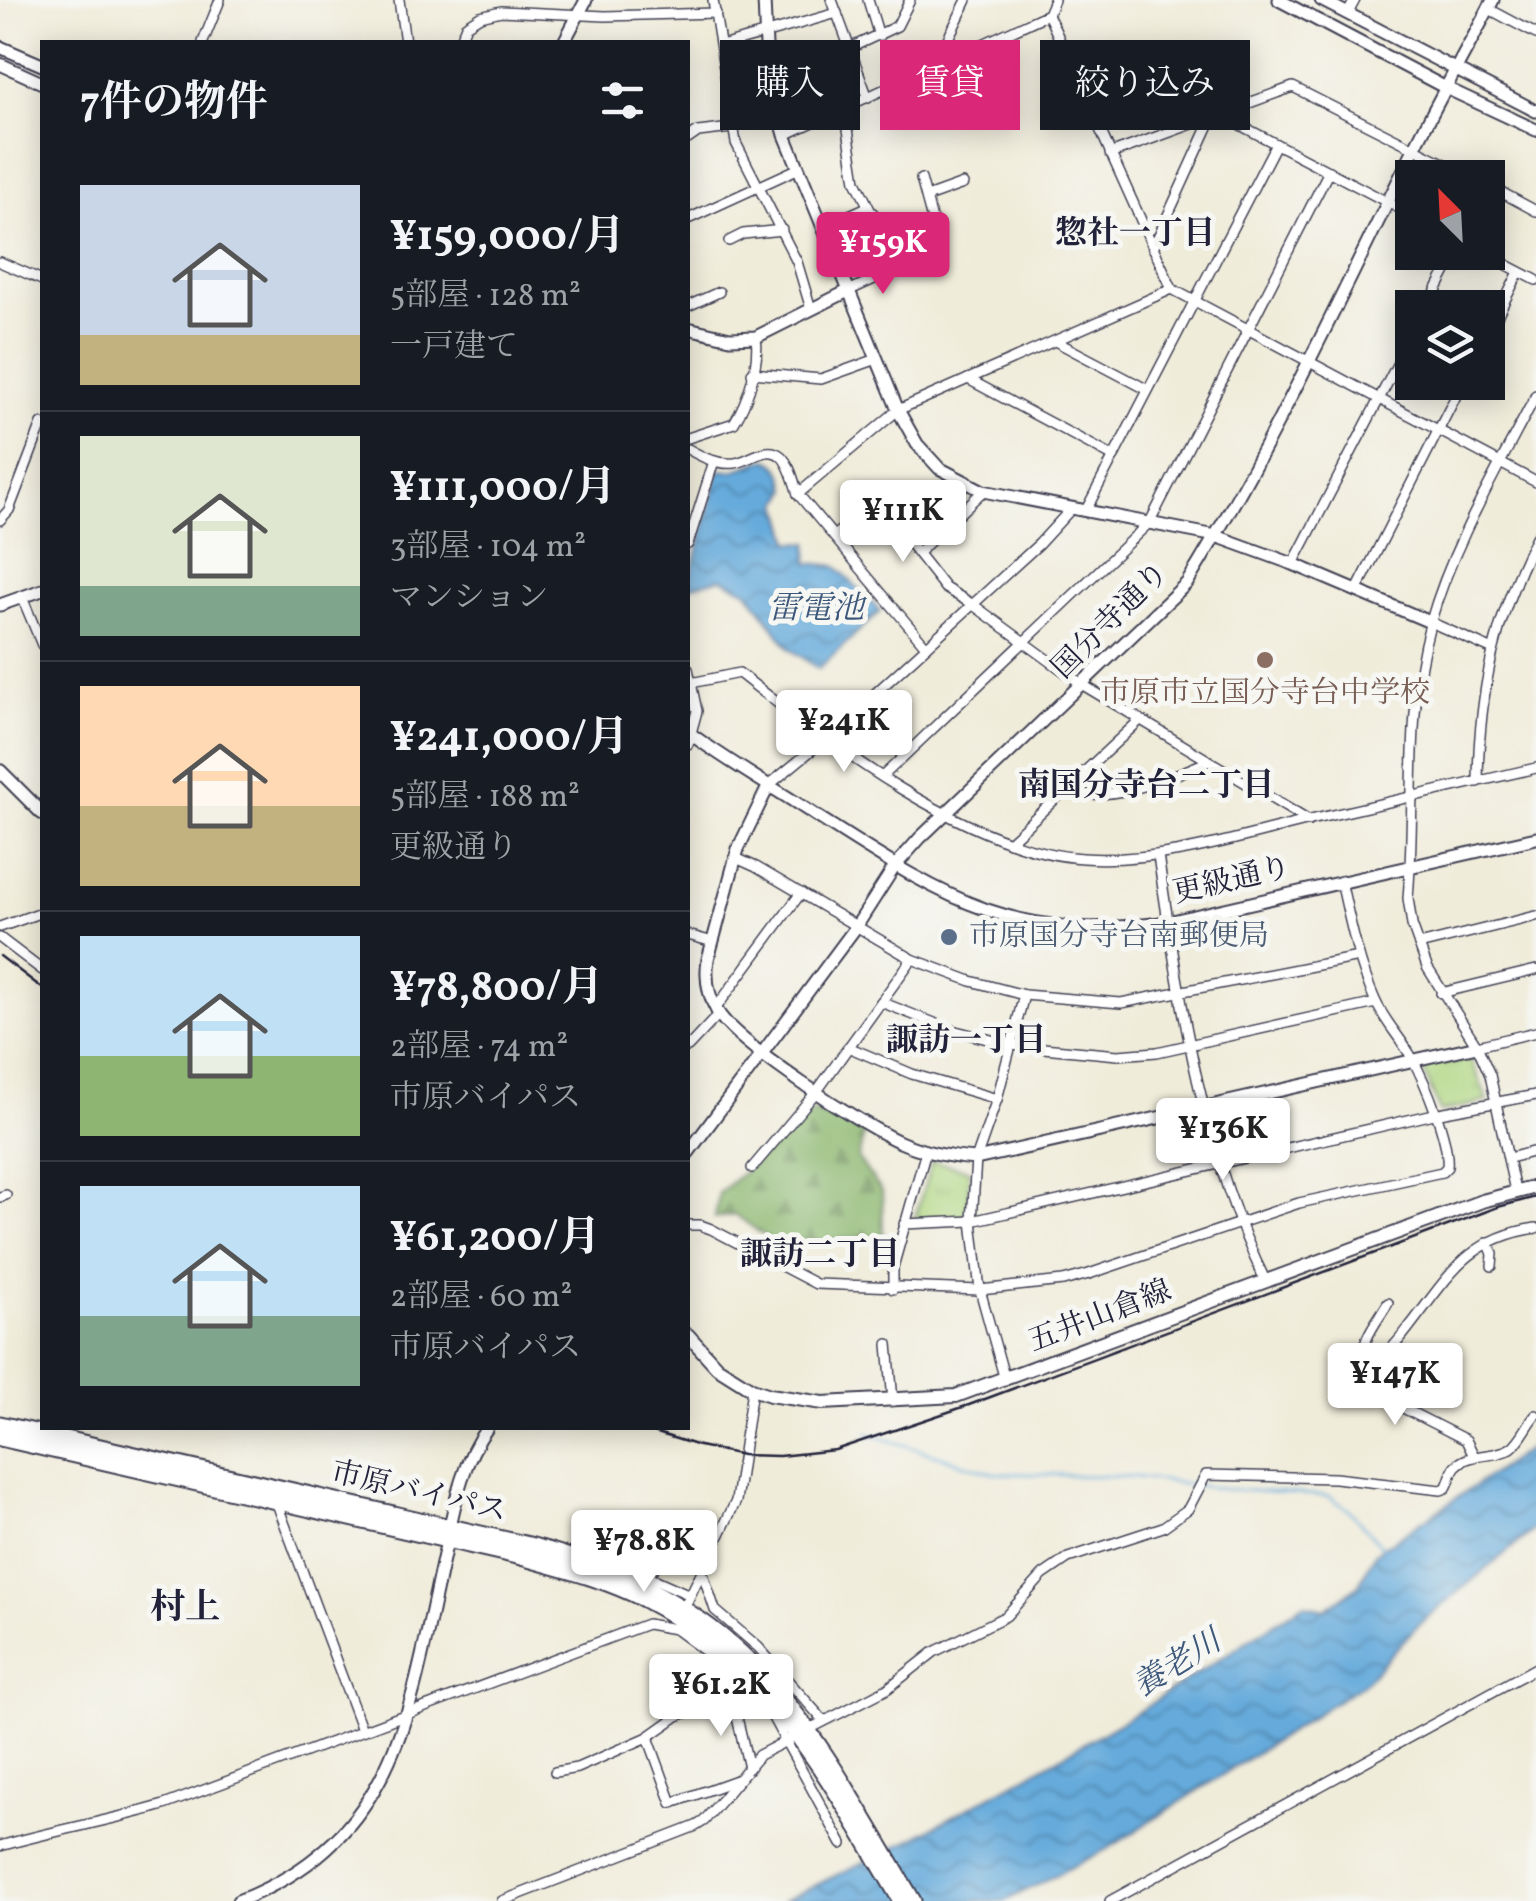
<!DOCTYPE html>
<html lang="ja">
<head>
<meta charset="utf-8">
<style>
  :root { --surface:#171b24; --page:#20242c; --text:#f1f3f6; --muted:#9ea1a6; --line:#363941; --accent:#db2777 }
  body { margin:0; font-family:Vollkorn,"Noto Serif JP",serif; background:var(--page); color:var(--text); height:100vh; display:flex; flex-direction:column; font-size:38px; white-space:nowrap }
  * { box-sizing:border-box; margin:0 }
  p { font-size:32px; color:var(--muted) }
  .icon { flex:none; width:55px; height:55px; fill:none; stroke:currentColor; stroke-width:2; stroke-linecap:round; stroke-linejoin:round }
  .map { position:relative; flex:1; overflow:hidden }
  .sheet { position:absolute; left:40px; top:40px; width:650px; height:1390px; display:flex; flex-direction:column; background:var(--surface); border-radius:0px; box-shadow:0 5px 25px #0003 }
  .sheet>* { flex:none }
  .guide { position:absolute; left:720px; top:40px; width:665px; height:90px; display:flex; gap:20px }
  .needle { width:65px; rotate:336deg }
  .buttons { position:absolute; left:1395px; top:160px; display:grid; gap:20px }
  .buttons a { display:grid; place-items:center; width:110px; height:110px; border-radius:0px; background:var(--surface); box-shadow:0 5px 25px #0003; font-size:50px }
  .price { position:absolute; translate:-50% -85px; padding:0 22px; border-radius:10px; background:#fff; color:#222; font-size:32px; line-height:65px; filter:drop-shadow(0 2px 5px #0008) }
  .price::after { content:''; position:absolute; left:50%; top:60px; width:30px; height:22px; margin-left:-15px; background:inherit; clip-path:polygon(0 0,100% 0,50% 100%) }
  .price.active { background:var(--accent); color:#fff }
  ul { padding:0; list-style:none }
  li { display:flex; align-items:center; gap:30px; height:250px; padding:0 40px }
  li+li { border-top:2px solid var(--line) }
  li span { display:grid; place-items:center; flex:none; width:280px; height:200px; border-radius:0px; color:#555 }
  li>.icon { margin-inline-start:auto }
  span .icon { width:120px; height:120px; fill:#fffc; stroke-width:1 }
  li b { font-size:42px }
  h2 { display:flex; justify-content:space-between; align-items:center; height:120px; padding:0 40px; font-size:42px }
  .chip { padding:0 35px; border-radius:0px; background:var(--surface); box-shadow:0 5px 25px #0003; font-size:35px; line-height:90px }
  .chip.active { background:var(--accent); color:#fff }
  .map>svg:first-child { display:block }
  .grass { fill:url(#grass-tufts); stroke:#687c5e; stroke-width:2.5 }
  .forest { fill:url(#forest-firs); stroke:#566c54; stroke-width:2.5 }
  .water { fill:url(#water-waves); stroke:#44668b; stroke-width:2.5 }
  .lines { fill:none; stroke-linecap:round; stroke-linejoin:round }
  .stream { stroke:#65aadb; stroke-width:2.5 }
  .minor-casing { stroke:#414053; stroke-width:12 }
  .tertiary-casing { stroke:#414053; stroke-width:15 }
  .secondary-casing { stroke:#414053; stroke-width:16 }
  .trunk-casing { stroke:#414053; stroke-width:19 }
  .minor { stroke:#fff; stroke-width:9 }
  .tertiary { stroke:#fff; stroke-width:11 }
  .secondary { stroke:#fff; stroke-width:12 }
  .trunk { stroke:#fff; stroke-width:15 }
  .rail { stroke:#22223b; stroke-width:2.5 }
  .education-dot { fill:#8d6e63; stroke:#f6f6f2; stroke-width:4 }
  .service-dot { fill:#5c6f8a; stroke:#f6f6f2; stroke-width:4 }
  .labels { text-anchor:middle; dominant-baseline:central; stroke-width:10; stroke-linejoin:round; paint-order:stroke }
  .street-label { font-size:30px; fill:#22223b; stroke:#f6f6f2 }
  .education-label { font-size:30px; fill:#785e54; stroke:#f6f6f2 }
  .service-label { font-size:30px; fill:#4e5e75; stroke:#f6f6f2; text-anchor:start }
  .neighbourhood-label { font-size:32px; font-weight:bold; fill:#22223b; stroke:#f6f6f2 }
  .water-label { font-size:32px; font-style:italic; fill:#3d587b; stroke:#f6f6f2 }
  .quarter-label { font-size:35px; font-weight:bold; fill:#22223b; stroke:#f6f6f2 }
</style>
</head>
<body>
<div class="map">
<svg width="1536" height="1901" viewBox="0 0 1536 1901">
  <defs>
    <pattern id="grass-tufts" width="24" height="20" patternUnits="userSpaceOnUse" patternTransform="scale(2.5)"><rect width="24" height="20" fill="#afd680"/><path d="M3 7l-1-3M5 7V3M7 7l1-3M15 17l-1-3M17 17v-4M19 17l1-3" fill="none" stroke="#96b770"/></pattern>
    <pattern id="forest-firs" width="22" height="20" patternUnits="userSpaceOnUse" patternTransform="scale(2.5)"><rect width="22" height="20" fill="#8bb76e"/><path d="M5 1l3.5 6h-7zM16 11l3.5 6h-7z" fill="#71945c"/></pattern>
    <pattern id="water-waves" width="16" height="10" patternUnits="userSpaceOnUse" patternTransform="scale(2.5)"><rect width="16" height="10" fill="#65aadb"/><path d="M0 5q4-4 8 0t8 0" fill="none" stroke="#538ab3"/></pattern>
  </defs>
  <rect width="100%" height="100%" fill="#f6f6f2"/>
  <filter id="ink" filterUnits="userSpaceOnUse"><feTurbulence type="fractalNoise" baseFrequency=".01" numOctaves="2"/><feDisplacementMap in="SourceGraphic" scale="20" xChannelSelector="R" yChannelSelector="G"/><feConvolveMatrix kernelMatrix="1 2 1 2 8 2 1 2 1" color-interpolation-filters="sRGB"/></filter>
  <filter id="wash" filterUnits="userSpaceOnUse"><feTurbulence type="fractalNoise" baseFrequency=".0048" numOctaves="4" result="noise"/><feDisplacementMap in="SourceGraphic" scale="40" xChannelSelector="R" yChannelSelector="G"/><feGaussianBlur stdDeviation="2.25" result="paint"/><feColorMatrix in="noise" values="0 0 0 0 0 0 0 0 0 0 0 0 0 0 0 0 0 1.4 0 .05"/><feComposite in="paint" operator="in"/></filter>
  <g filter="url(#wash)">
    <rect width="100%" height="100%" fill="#f0ecda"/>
    <g class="grass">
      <path d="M1468 1053 1488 1101 1440 1112 1421 1064Z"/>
      <path d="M932 1161 970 1170 966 1219 913 1223Z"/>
    </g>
    <path class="forest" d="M814 1111 864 1133 858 1159 882 1192 883 1235 777 1245 736 1215 715 1218 719 1193Z"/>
    <g class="water">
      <path d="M767 459C782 463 784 477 788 490L780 503 791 542 809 543 808 563 836 566 880 611 819 669 789 648 748 591 721 578 688 587 719 470 733 471Z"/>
      <path d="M1536 1444V1528L1419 1624 1364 1683 1111 1847 1005 1901H783L904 1843 1057 1759 1138 1712 1304 1604 1325 1609 1358 1586 1375 1553Z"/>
    </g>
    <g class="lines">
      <path class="stream" d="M867 1433 993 1473 1136 1477 1223 1489 1329 1496 1349 1510 1386 1551"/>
    </g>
  </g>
  <g filter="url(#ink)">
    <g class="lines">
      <g class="minor-casing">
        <g id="minor">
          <path d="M399 0 405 42"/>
          <path d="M713 0 736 143 797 262 811 309"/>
          <path d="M832 0 868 98"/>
          <path d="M868 0 879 36"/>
          <path d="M1489 9 1536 34"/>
          <path d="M1348 13 1355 0"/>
          <path d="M1048 14 1172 289 1536 482"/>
          <path d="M203 42 220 0"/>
          <path d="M459 42 466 25 480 16 501 11 605 16 716 13"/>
          <path d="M721 46 837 13"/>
          <path d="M850 48 897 26 910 0"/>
          <path d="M934 67 967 0"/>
          <path d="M1217 113 1412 215"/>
          <path d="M785 135 1048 14 1054 0"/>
          <path d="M688 139 698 132 732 128 777 112"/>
          <path d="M1110 154 1293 87 1473 178"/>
          <path d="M921 179 938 242"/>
          <path d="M1488 185 1536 211"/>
          <path d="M927 197 963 184"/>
          <path d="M688 219 797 169"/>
          <path d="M822 227 865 208 873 213"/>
          <path d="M729 241 743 234 782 230"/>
          <path d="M1153 248 1214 114"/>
          <path d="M1482 252 1536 280"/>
          <path d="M0 262 42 280"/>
          <path d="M848 291 883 275 892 265 886 243 856 181 847 123 850 122"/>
          <path d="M688 306 719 292"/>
          <path d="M1427 308 1456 252"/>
          <path d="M1488 334 1519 272"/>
          <path d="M1055 341 1148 390"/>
          <path d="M752 373 821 379 877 359"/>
          <path d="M968 379 1114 457"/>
          <path d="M688 438 734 423C748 401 760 363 756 337"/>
          <path d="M688 449C702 457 717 465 735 463 750 461 767 444 781 456 790 464 794 482 798 494"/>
          <path d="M1086 510 1276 144"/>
          <path d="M0 520 9 510 42 424"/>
          <path d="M834 536 869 506 879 504 945 588 972 604 1083 685 1309 821"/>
          <path d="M688 544 714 461"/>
          <path d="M918 553 983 491"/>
          <path d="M1293 564 1412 336"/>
          <path d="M1357 590 1463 382"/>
          <path d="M22 597 42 645"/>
          <path d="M1430 622 1491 649"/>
          <path d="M925 645 798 494 898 410 1172 289"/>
          <path d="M688 669 697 711 688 744"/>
          <path d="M691 683 739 673C826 742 969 851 1083 858 1159 863 1233 839 1306 821 1383 803 1460 786 1536 768"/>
          <path d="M883 776 1150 522 1329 171"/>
          <path d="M1478 782C1479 691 1495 618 1536 537"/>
          <path d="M769 785 824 740 1039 544 1072 508"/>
          <path d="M1063 793C1116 801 1162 781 1209 761"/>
          <path d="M1009 842 1140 720"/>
          <path d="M1158 856C1180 1000 1201 1150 1266 1282"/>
          <path d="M736 858 756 867 912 959 971 981 1024 995 1121 1003 1359 957"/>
          <path d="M0 927 42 912"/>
          <path d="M688 935 713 942"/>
          <path d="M0 938 42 970"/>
          <path d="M1419 945 1536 916"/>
          <path d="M1441 993 1536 970"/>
          <path d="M881 1002 952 1030 1011 1045 1118 1055 1157 1052 1376 1003"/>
          <path d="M716 1008 801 893"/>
          <path d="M1477 1046 1536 1032"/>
          <path d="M688 1047 719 1014"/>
          <path d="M848 1047 912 1074 997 1099"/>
          <path d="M1509 1158 1536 1151"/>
          <path d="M752 1168 817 1091 912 959"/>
          <path d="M1515 1191 1490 1075 1477 1046 1427 967 1412 925 1408 898C1416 807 1405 713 1430 624 1453 543 1498 469 1536 395"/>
          <path d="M0 1197 6 1195"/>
          <path d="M904 1224 972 1221 1434 1114 1536 1095"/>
          <path d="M688 1225H700L711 1229 816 1284 980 1290 1063 1281 1089 1274 1299 1203 1442 1172 1447 1167C1450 1141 1425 1082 1412 1058 1401 1038 1384 1021 1375 1000 1358 962 1350 921 1341 881"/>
          <path d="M1488 1242 1493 1254 1492 1266"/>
          <path d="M893 1289V1267L926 1151"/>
          <path d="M888 1344 893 1401"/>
          <path d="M1387 1355 1401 1407 1466 1440 1474 1456"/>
          <path d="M1365 1362C1359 1341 1377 1322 1388 1303"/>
          <path d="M1370 1362C1389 1354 1397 1343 1410 1326 1449 1276 1468 1238 1536 1228"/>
          <path d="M1005 1380 980 1290 972 1221 976 1159 997 1099 1024 995"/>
          <path d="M276 1501 362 1730"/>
          <path d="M593 1563 600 1555 690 1595"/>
          <path d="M702 1571 715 1610 758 1647 824 1721"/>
          <path d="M648 1575C664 1552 694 1540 719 1530"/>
          <path d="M684 1608 736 1501 752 1389"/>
          <path d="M726 1671 749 1768"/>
          <path d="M648 1737 672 1803 739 1779"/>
          <path d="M555 1772 577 1768 648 1737 679 1715 731 1699"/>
          <path d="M0 1846C55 1830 110 1821 164 1805L647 1624 675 1629 713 1657 773 1718 842 1844"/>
          <path d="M502 1901 696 1826 704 1821 759 1755 887 1689 934 1652 1006 1616 1043 1575 1068 1558 1163 1527 1188 1509 1206 1475 1335 1478 1441 1490 1446 1488C1450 1482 1451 1471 1456 1466 1471 1451 1495 1459 1511 1448 1521 1441 1527 1425 1536 1415"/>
          <path d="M1110 1901 1536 1668"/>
        </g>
      </g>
      <g class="tertiary-casing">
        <g id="tertiary">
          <path d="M764 0 767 69 785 135 898 410 917 444 939 468 983 491 1216 536 1293 564 1430 622"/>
          <path d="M1279 0 1446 88 1536 130"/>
          <path d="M1321 0 1536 111"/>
          <path d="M564 42 586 0"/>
          <path d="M0 47 42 65"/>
          <path d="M0 64 42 83"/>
          <path d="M688 328 730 338 756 337 848 291"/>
          <path d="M0 605 42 590"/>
          <path d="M688 732C728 762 773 787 815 815 942 896 1011 945 1168 922L1536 838"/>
          <path d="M769 785 738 849 708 959C705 978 708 995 717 1011 737 1045 862 1125 900 1142 925 1153 949 1157 976 1159L1477 1046"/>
          <path d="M688 1153 856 927 895 866 920 838 1187 583C1273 444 1341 295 1414 149 1439 98 1467 50 1493 0"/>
          <path d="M238 1901C402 1838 411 1700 445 1550 454 1508 461 1463 487 1428"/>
        </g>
      </g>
      <g class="secondary-casing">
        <g id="secondary">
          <path d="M0 771 42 813"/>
          <path d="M688 1335 717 1367 752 1389 770 1395 823 1403 956 1396 1482 1201 1536 1187"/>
        </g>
      </g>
      <g class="trunk-casing">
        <g id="trunk">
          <path d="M0 1424 529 1545C751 1603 805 1717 913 1901"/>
          <path d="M0 1438 521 1557C563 1569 605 1579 644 1599 768 1662 833 1785 901 1901"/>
        </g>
      </g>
      <use href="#minor" class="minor"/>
      <use href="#tertiary" class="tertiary"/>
      <use href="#secondary" class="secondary"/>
      <use href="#trunk" class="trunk"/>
      <g class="rail">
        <path d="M0 956 42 988"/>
        <path d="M641 1428 699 1446 742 1455 779 1456 835 1450 969 1405 1498 1207 1536 1197"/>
      </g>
    </g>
  </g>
  <circle class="education-dot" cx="1265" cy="660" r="10"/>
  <circle class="service-dot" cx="949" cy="937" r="10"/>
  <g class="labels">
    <g class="street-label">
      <text transform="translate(1111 621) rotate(-45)">国分寺通り</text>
      <text transform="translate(1232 881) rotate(-13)">更級通り</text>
      <text transform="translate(1100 1317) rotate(-21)">五井山倉線</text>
      <text transform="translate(419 1493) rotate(13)">市原バイパス</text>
    </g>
    <g class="education-label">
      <text x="1265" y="694">市原市立国分寺台中学校</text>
    </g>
    <g class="service-label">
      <text x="969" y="937">市原国分寺台南郵便局</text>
    </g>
    <g class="neighbourhood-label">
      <text x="1135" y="235">惣社一丁目</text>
      <text x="1146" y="787">南国分寺台二丁目</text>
      <text x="966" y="1042">諏訪一丁目</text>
      <text x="820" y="1256">諏訪二丁目</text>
    </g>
    <g class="water-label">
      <text x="816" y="610">雷電池</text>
      <text transform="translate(1178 1665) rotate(-32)">養老川</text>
    </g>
    <g class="quarter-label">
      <text x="185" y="1609">村上</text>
    </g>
  </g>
</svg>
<div class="buttons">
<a><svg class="needle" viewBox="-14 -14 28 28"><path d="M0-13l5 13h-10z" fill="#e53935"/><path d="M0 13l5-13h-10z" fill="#9ea1a6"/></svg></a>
<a><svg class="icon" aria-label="layers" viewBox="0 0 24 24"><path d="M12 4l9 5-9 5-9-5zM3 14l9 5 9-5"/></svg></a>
</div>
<b class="price active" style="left:883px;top:297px">¥159K</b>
<b class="price" style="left:903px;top:565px">¥111K</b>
<b class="price" style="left:844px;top:775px">¥241K</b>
<b class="price" style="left:1223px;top:1183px">¥136K</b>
<b class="price" style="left:1395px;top:1428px">¥147K</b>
<b class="price" style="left:644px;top:1595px">¥78.8K</b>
<b class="price" style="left:721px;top:1739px">¥61.2K</b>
<div class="guide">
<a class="chip">購入</a>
<a class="chip active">賃貸</a>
<a class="chip">絞り込み</a>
</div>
<section class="sheet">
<h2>7件の物件<svg class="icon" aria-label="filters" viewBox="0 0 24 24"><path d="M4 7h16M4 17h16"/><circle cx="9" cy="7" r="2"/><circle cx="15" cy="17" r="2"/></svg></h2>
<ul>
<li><span style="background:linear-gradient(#c9d6e8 75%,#c2b280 0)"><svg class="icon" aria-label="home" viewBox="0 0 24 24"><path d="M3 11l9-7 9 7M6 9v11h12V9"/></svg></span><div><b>¥159,000/月</b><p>5部屋 · 128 m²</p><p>一戸建て</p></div></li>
<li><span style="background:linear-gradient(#dfe7d0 75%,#7fa58c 0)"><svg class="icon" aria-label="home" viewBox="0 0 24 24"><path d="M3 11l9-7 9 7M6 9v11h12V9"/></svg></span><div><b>¥111,000/月</b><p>3部屋 · 104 m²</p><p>マンション</p></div></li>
<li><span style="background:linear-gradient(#ffd9b3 60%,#c2b280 0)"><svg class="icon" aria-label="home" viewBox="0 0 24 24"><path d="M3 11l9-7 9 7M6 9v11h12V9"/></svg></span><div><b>¥241,000/月</b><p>5部屋 · 188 m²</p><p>更級通り</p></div></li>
<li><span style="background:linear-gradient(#bfe0f5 60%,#8fb573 0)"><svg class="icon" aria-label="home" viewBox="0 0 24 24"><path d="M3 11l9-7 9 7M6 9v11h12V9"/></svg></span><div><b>¥78,800/月</b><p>2部屋 · 74 m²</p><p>市原バイパス</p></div></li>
<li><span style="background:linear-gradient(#bfe0f5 65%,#7fa58c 0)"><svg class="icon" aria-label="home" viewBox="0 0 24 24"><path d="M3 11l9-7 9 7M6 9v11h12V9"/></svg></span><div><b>¥61,200/月</b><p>2部屋 · 60 m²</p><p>市原バイパス</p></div></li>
</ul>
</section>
</div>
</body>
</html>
